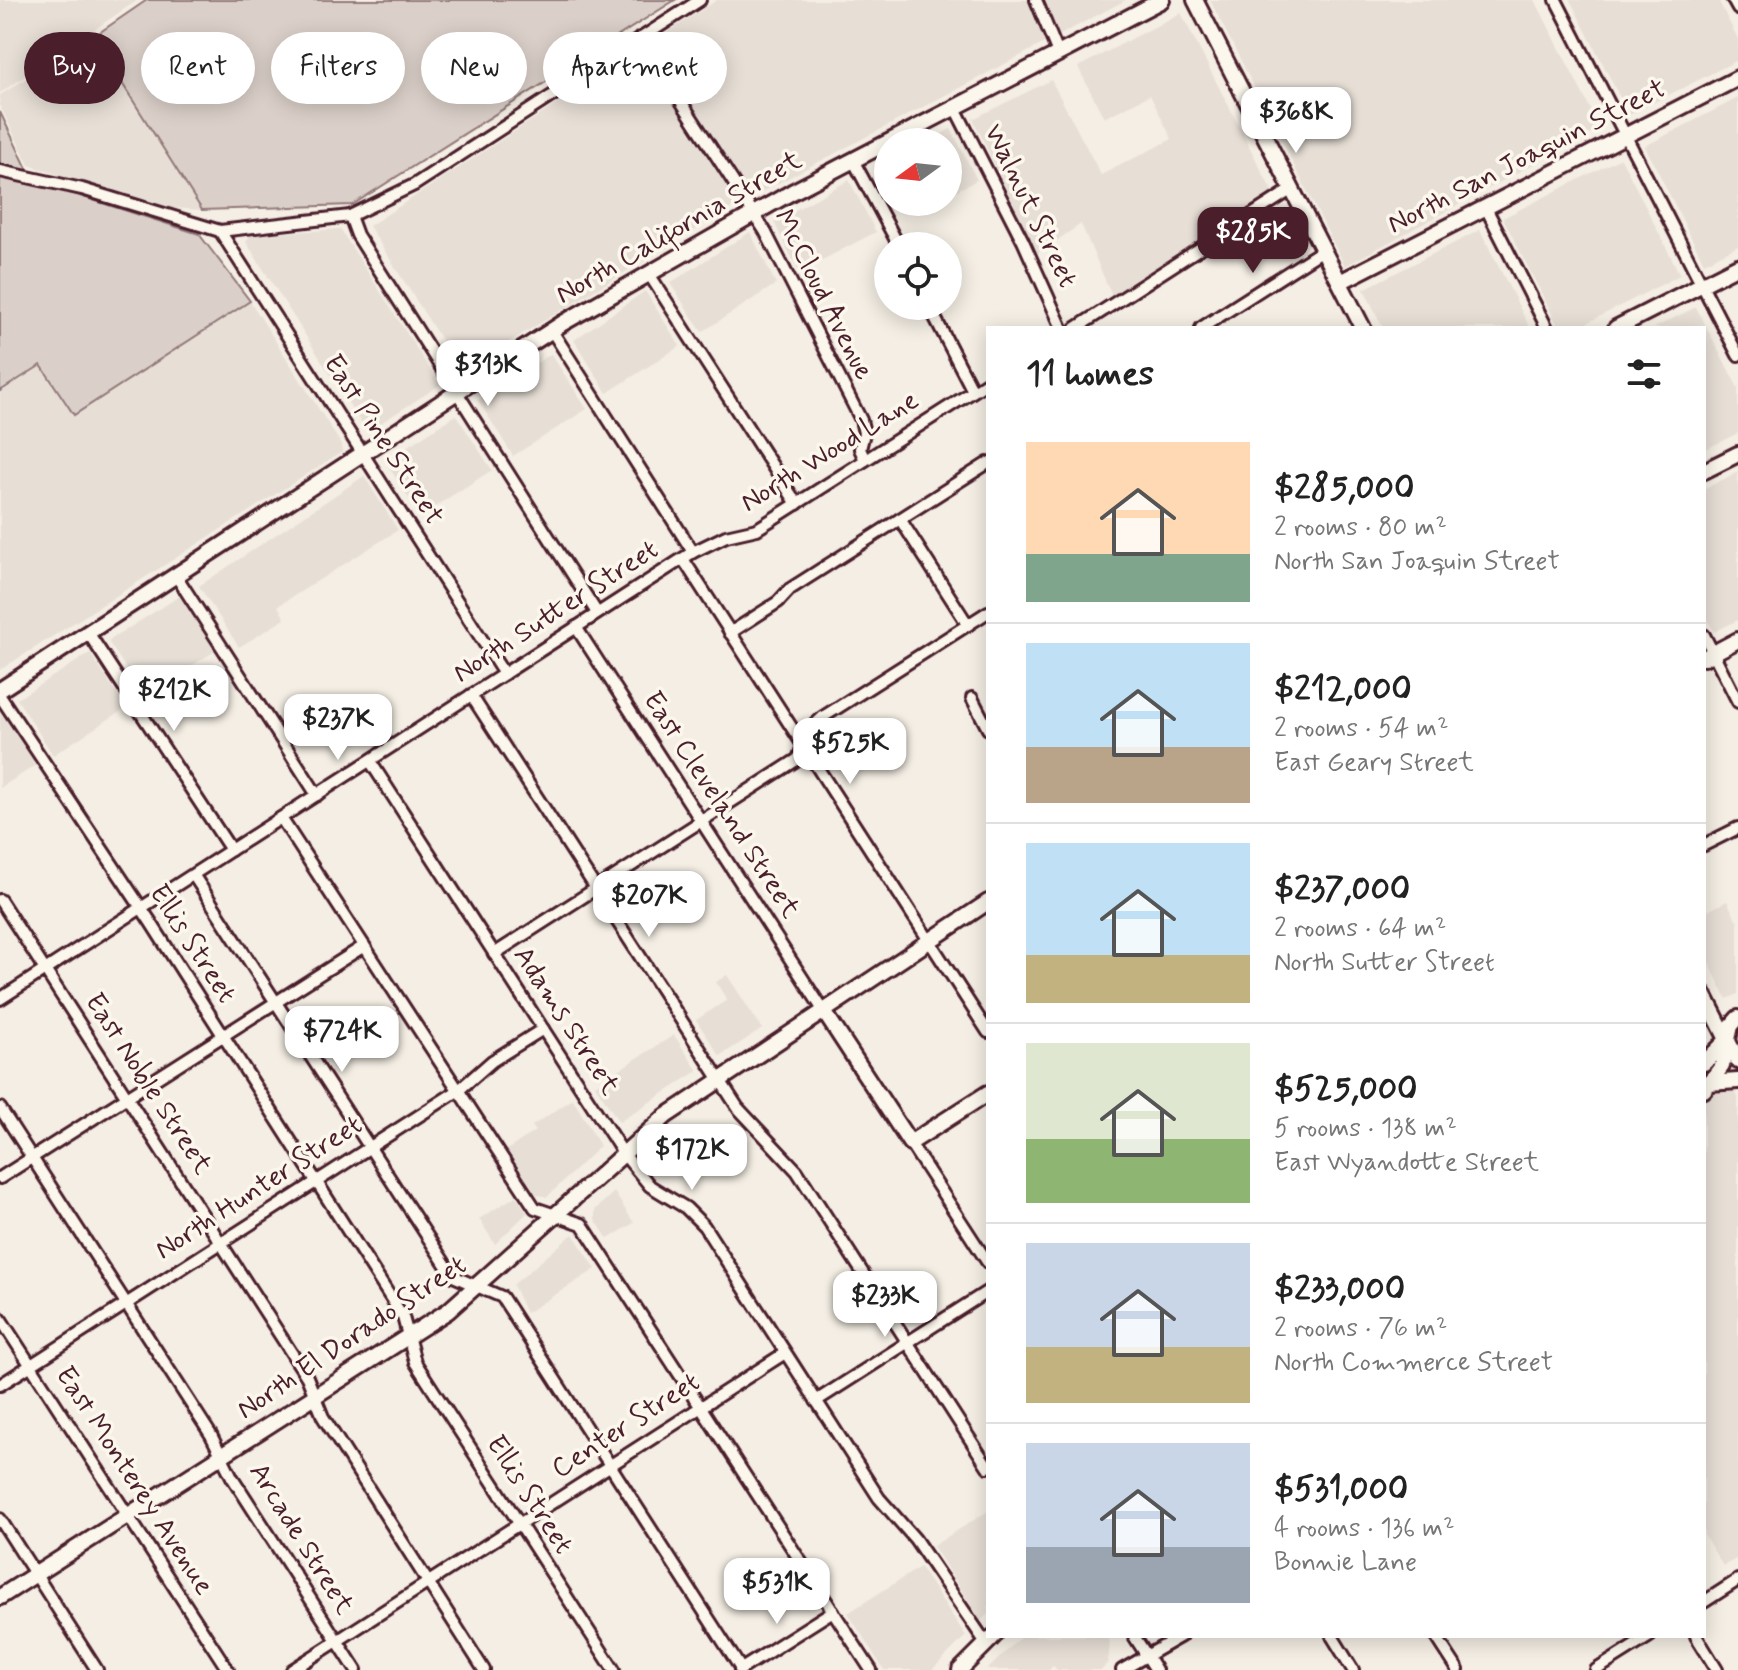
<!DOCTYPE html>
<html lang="en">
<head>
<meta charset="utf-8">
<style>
  :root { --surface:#fff; --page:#f2f2f2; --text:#222; --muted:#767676; --line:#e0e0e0; --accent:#4a1f2b }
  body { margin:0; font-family:Mynerve,sans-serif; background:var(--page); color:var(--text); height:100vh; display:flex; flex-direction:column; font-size:30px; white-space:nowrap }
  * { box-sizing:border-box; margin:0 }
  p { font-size:26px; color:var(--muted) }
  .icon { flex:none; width:44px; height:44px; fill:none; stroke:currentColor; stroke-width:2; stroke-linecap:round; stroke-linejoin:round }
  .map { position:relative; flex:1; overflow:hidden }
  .drawer { position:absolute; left:986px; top:326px; width:720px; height:1312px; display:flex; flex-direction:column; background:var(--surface); border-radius:0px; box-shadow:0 4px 20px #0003 }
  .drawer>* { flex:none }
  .top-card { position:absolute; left:24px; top:32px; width:760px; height:72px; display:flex; gap:16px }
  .needle { width:52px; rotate:255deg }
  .tools { position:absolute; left:874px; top:128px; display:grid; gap:16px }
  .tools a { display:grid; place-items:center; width:88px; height:88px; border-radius:50%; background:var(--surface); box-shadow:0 4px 20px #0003; font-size:40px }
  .price { position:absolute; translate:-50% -68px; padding:0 18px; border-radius:16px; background:#fff; color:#222; font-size:26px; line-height:52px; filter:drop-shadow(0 2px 4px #0008) }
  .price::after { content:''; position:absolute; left:50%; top:48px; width:24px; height:18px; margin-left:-12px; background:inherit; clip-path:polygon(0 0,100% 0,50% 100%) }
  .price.selected { background:var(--accent); color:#fff }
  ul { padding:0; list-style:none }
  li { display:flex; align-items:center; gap:24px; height:200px; padding:0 40px }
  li+li { border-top:2px solid var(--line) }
  li span { display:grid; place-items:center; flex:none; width:224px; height:160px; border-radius:0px; color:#555 }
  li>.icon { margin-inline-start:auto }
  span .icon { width:96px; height:96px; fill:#fffc; stroke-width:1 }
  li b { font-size:34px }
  h2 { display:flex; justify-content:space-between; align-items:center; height:96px; padding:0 40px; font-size:34px }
  .tag { padding:0 28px; border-radius:36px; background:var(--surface); box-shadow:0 4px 20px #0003; font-size:28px; line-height:72px }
  .tag.selected { background:var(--accent); color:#fff }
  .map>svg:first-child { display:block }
  .built { fill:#e7dfd6 }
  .green { fill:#dbd0c9; stroke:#92787a; stroke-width:2 }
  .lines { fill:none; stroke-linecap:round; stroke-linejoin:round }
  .street-casing { stroke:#4a1f2b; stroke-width:16 }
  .secondary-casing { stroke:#4a1f2b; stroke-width:20 }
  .street { stroke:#fbf7ec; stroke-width:10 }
  .secondary { stroke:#fbf7ec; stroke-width:14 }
  .labels { text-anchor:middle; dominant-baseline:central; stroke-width:7; stroke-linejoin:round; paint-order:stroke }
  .street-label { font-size:28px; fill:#4a1f2b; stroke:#fbf7ec }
</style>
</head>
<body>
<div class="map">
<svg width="1738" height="1670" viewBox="0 0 1738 1670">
  <rect width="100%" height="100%" fill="#f4eee4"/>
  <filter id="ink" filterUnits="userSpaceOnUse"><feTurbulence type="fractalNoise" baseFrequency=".0125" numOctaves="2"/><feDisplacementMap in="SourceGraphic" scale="16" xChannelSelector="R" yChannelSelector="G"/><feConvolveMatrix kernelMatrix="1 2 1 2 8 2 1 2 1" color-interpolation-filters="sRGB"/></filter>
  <g filter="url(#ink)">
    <g class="built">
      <path d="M0 0H138L0 93Z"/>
      <path d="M717 0H1126L733 207 461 371 369 226Z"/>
      <path d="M1210 0H1535L1600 128 1345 266Z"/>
      <path d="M1570 0H1718L1738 39V60L1629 115Z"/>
      <path d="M1181 13 1273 193 1226 228 1112 296 1081 224 1037 254 973 119 1051 80 1101 175 1172 139 1150 95 1104 118 1078 67Z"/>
      <path d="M93 37 202 210 156 207 29 165 0 106V95Z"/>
      <path d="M1738 98V246L1704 263 1645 146Z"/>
      <path d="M951 129 977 180 948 195V142H925Z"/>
      <path d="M1621 158 1680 275 1577 328H1559L1503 218Z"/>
      <path d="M849 180 876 232 799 272 774 222Z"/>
      <path d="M340 229 440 385 367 432 246 242 250 235Z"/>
      <path d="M1480 230 1530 328H1383L1364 289Z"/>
      <path d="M750 232 776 284 702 332 670 283Z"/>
      <path d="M645 291 680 346 607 393 574 340Z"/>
      <path d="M250 301 341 444 342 452 0 670V391L41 365 74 415Z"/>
      <path d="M1696 307 1738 388V433L1704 450V328H1654Z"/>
      <path d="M551 354 587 409 513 456 478 400Z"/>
      <path d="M456 415 492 470 420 516 385 461Z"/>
      <path d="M1738 472V620L1714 632 1704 612V489Z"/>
      <path d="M364 476 398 530 278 606 285 619 239 647 199 586Z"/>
      <path d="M180 596 215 651 144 696 108 641Z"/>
      <path d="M90 653 126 708 53 755 17 699Z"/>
      <path d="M0 710 36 765 0 788Z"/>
      <path d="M1727 901 1738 923V994L1727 999 1704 953V904L1708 911Z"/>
      <path d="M727 975 762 1029 720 1056 696 1020 727 1000 716 982Z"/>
      <path d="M674 1035 698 1071 619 1122 595 1085Z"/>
      <path d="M1723 1086 1733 1088 1738 1097V1558L1723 1566 1704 1535V1098Z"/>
      <path d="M573 1099 600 1146 547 1197 536 1194 507 1150 535 1131 532 1126Z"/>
      <path d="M614 1192 634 1223 608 1239 595 1219V1210Z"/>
      <path d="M516 1196 527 1213 495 1244 479 1219Z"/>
      <path d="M573 1234 596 1269 526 1313 513 1285Z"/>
      <path d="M988 1511V1614L981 1621 933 1546Z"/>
      <path d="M920 1567 966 1636 932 1670H884L848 1613Z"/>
      <path d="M1022 1636H1106L1110 1643 1108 1662 1102 1670H1057L1053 1666 1049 1670H987Z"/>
    </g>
    <g class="green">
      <path d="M147 0H675L352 205 202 210 93 37Z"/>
      <path d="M0 112 33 181 199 234 250 301 74 415 41 365 0 391Z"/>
    </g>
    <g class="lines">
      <g class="street-casing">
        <g id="street">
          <path d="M1036 0 1058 53"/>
          <path d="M1556 0 1738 355"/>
          <path d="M1733 0 1738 9"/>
          <path d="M640 38 765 231 861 420 864 433 860 449 865 460"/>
          <path d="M954 106 1023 241 1062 328"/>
          <path d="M853 160 899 246"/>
          <path d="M0 171 82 189 220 231 350 216 414 185 700 0"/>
          <path d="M1486 208 1547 328"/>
          <path d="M350 216 357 235 597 613"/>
          <path d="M220 231 504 674"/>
          <path d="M649 274 797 504"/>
          <path d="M929 306 973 391"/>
          <path d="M1076 328 1292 189"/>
          <path d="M1201 328 1323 250"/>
          <path d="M552 331 693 552"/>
          <path d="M900 519 968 625"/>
          <path d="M683 559 988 1032"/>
          <path d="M177 577 317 795"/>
          <path d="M576 627 823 1010"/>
          <path d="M730 633 778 602 790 589 988 463"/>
          <path d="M89 634 231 850"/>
          <path d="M1704 635 1738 702"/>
          <path d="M471 695 738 1108 797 1171 988 1467"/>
          <path d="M0 696 150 921 403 1317 415 1362 614 1670"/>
          <path d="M972 698 988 729"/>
          <path d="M370 761 623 1153 650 1186 686 1208 704 1226 879 1498 915 1539 986 1643"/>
          <path d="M281 818 535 1208 582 1224 871 1670"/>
          <path d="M1704 845 1738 828"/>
          <path d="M194 876 453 1276 502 1297 741 1669"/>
          <path d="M0 900 307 1377 323 1417 484 1670"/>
          <path d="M494 954 798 759 810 729 823 717 988 612"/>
          <path d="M0 999 693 552 726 536 757 529 988 382"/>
          <path d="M0 1108 211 1435 232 1477 356 1670"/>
          <path d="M910 1143 988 1263"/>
          <path d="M0 1178 364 946"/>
          <path d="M0 1318 228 1670"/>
          <path d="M0 1385 459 1090 492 1061 543 1029"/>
          <path d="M816 1401 988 1291"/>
          <path d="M0 1519 97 1670"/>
          <path d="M1704 1602 1738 1580"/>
          <path d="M1134 1636 1156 1670"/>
          <path d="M1332 1636 1353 1670"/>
          <path d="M1436 1636 1458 1670"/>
          <path d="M1696 1636 1717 1670"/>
          <path d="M292 1670 785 1353"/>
          <path d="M740 1670 833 1611"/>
          <path d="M1122 1670 1181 1636"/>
          <path d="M1596 1670 1650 1636"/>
        </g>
      </g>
      <g class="secondary-casing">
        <g id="secondary">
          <path d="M1195 0 1363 328"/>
          <path d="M1340 282 1738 78"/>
          <path d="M1616 328 1738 266"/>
          <path d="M1704 471 1738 454"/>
          <path d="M1704 658 1738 640"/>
          <path d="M0 690 563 323 792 192 1162 0"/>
          <path d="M1704 994 1738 1061"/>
          <path d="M823 1010 910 1143 988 1093"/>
          <path d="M1704 1063 1727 1040"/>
          <path d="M1709 1083 1738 1081"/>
          <path d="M1704 1090 1722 1066 1731 1026 1738 1018"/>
          <path d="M0 1597 448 1311 666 1116 988 902"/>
          <path d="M960 1670 994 1636"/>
        </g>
      </g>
      <use href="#street" class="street"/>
      <use href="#secondary" class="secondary"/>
    </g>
  </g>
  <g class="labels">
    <g class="street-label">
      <text transform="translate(1527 157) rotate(-27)">North San Joaquin Street</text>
      <text transform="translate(1030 206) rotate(64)">Walnut Street</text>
      <text transform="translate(679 228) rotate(-30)">North California Street</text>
      <text transform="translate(823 295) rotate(63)">McCloud Avenue</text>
      <text transform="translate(383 440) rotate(57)">East Pine Street</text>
      <text transform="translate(830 452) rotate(-32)">North Wood Lane</text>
      <text transform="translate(556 612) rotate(-33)">North Sutter Street</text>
      <text transform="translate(721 805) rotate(57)">East Cleveland Street</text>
      <text transform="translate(192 944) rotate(57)">Ellis Street</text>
      <text transform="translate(566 1021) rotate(57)">Adams Street</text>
      <text transform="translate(148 1084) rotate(57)">East Noble Street</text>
      <text transform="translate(259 1188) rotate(-33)">North Hunter Street</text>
      <text transform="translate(352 1338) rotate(-34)">North El Dorado Street</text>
      <text transform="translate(626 1426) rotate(-33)">Center Street</text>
      <text transform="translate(134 1481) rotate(57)">East Monterey Avenue</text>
      <text transform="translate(529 1495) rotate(57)">Ellis Street</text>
      <text transform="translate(301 1539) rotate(58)">Arcade Street</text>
    </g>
  </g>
</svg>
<div class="tools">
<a><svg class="needle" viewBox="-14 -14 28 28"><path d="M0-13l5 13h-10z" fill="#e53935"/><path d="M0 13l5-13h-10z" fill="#767676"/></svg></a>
<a><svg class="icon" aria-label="locate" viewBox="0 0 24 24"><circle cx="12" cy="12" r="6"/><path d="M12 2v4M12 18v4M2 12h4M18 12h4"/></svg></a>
</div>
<b class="price" style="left:1296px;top:155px">$368K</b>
<b class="price selected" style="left:1253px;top:275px">$285K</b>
<b class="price" style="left:488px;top:408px">$313K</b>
<b class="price" style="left:174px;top:733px">$212K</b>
<b class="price" style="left:338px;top:762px">$237K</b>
<b class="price" style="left:850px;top:786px">$525K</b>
<b class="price" style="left:649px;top:939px">$207K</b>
<b class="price" style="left:342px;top:1074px">$724K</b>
<b class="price" style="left:692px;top:1192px">$172K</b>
<b class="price" style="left:885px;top:1339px">$233K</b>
<b class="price" style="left:777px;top:1626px">$531K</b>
<div class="top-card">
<a class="tag selected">Buy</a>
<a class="tag">Rent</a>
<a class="tag">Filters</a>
<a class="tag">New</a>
<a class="tag">Apartment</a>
</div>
<section class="drawer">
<h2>11 homes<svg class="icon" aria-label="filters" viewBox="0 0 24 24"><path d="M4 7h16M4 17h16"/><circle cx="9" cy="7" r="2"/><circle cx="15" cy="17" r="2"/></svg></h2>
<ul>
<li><span style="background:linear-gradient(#ffd9b3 70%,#7fa58c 0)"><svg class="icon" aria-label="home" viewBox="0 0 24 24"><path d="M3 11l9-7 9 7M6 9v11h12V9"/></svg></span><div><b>$285,000</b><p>2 rooms · 80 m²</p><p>North San Joaquin Street</p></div></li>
<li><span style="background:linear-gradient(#bfe0f5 65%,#b9a48a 0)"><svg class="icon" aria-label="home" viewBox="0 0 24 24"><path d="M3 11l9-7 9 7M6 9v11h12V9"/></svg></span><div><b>$212,000</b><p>2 rooms · 54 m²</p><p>East Geary Street</p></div></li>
<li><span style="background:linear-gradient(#bfe0f5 70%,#c2b280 0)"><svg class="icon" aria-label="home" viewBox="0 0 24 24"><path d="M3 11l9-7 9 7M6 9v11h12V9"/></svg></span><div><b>$237,000</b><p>2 rooms · 64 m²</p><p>North Sutter Street</p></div></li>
<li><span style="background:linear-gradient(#dfe7d0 60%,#8fb573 0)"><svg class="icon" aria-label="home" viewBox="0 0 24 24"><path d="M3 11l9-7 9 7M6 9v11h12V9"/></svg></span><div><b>$525,000</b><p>5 rooms · 138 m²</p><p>East Wyandotte Street</p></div></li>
<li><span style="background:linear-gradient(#c9d6e8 65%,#c2b280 0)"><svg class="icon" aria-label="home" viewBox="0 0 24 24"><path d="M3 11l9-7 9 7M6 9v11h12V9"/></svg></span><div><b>$233,000</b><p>2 rooms · 76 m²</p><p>North Commerce Street</p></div></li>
<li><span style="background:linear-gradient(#c9d6e8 65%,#9aa5b1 0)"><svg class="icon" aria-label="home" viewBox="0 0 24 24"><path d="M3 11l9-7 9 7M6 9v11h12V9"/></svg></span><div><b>$531,000</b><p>4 rooms · 136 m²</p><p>Bonnie Lane</p></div></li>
</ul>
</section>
</div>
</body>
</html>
